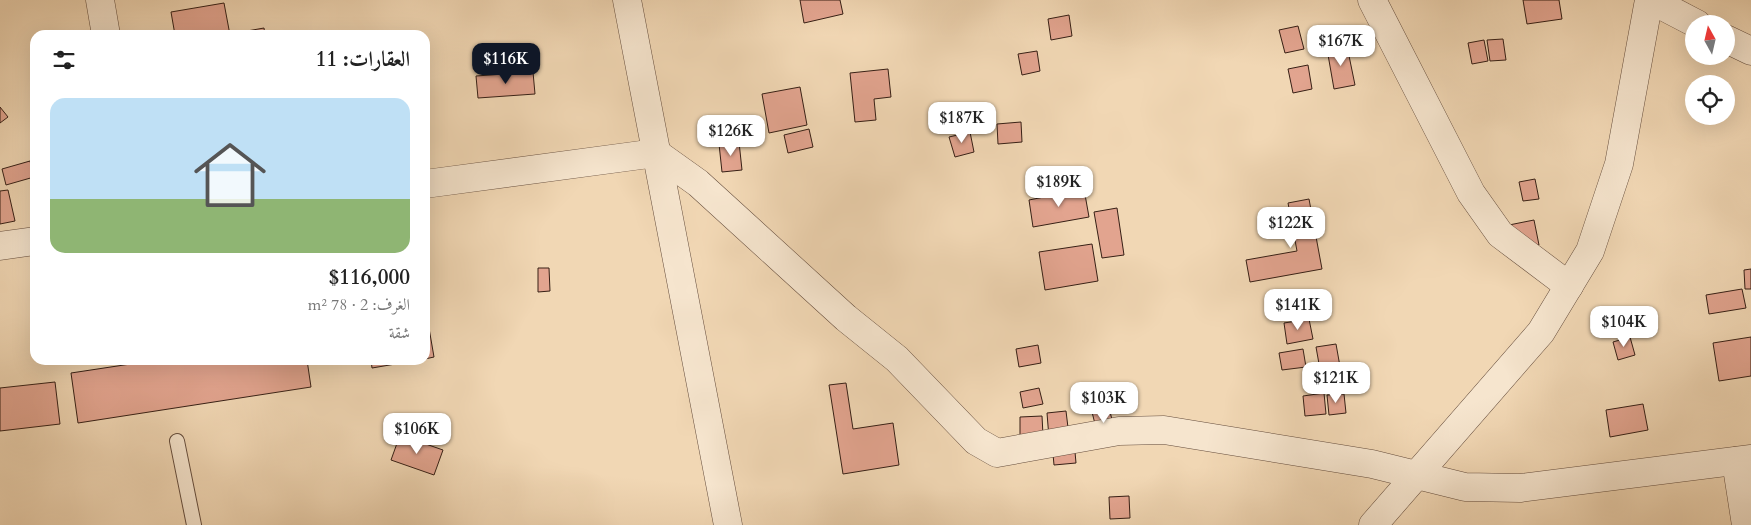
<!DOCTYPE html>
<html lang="ar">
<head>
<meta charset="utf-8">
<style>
  :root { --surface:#fff; --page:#f6f6f6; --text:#222; --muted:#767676; --line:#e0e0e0; --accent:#111827 }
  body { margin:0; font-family:Cardo,Amiri,serif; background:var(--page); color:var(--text); direction:rtl; height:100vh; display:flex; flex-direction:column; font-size:19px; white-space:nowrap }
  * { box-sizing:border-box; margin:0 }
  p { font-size:16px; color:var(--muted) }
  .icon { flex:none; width:28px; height:28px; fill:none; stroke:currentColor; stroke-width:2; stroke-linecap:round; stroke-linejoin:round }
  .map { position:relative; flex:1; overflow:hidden; direction:ltr }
  .side { position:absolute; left:30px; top:30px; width:400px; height:335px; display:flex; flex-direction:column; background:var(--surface); border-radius:15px; box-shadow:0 5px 20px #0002; direction:rtl }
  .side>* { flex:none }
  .needle { width:32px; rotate:352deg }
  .fabs { position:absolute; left:1685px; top:15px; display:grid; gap:10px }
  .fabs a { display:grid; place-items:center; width:50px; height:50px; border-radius:50%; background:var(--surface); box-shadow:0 5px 20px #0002; font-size:25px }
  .price { position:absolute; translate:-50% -42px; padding:0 11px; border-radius:10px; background:#fff; color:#222; font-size:16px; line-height:32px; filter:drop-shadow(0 1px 2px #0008) }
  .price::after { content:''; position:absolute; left:50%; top:30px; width:15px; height:11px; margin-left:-8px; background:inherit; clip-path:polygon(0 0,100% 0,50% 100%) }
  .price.on { background:var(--accent); color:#fff }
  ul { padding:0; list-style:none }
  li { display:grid; align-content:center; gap:10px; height:265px; padding:0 20px }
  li+li { border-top:1px solid var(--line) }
  li span { display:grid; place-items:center; height:155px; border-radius:15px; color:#555 }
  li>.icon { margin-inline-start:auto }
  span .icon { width:90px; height:90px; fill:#fffc; stroke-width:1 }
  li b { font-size:21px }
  h2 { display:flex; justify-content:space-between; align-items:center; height:60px; padding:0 20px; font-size:21px }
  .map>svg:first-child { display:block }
  .building { fill:#e2a48f; stroke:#361f15 }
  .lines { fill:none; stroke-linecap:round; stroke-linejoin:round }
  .lane-casing { stroke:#654d3d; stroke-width:16 }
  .street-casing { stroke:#654d3d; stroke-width:29 }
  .lane { stroke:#f6e5ce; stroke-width:14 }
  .street { stroke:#f6e5ce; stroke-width:28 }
</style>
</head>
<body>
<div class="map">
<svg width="1751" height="525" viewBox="0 0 1751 525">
  <rect width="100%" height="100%" fill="#f1d7b4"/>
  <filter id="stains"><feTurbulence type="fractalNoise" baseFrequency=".004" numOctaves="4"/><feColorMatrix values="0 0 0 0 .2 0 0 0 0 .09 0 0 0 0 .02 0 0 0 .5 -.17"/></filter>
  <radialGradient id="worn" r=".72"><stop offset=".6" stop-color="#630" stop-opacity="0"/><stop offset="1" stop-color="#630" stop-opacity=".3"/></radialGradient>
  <g class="building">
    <path d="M800 0H840L843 14 804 23Z"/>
    <path d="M1523 0H1559L1562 19 1527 24Z"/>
    <path d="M224 3 230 35H175L171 12Z"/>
    <path d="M1069 15 1072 36 1051 40 1048 19Z"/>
    <path d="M1298 26 1304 49 1285 53 1279 30Z"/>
    <path d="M264 28 265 35H247V31Z"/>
    <path d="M1503 39 1506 60 1490 61 1487 40Z"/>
    <path d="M1484 40 1488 61 1472 64 1468 43Z"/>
    <path d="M1347 46 1355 85 1334 89 1327 49Z"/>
    <path d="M1037 51 1040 71 1022 75 1018 54Z"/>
    <path d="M1308 65 1312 89 1293 93 1288 69Z"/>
    <path d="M888 69 891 97 874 99 876 120 855 122 850 73Z"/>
    <path d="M533 72 535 94 478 98 476 76Z"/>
    <path d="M800 87 807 125 769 133 762 94Z"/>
    <path d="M0 107 8 117 0 123Z"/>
    <path d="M1021 122 1022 142 998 144 997 124Z"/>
    <path d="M809 129 813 147 788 153 784 135Z"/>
    <path d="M970 132 974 152 955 157 949 137Z"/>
    <path d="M739 142 742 170 722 172 719 144Z"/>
    <path d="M30 161 34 177 6 185 2 169Z"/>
    <path d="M1535 179 1539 199 1523 201 1519 182Z"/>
    <path d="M1084 189 1089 217 1033 227 1029 200Z"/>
    <path d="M8 190 15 221 0 224V191Z"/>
    <path d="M1309 199 1322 269 1250 282 1246 260 1297 251 1288 203Z"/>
    <path d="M1117 208 1124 255 1102 258 1094 212Z"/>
    <path d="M1534 220 1539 245 1503 251 1499 227Z"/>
    <path d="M1092 244 1098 281 1045 290 1039 252Z"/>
    <path d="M538 268H549L550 291 538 292Z"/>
    <path d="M1751 269V289H1745L1744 270Z"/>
    <path d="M1742 289 1746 308 1709 314 1706 295Z"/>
    <path d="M425 305 434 357 425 359Z"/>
    <path d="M1309 319 1313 339 1287 344 1284 323Z"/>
    <path d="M1630 337 1635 355 1618 360 1613 342Z"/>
    <path d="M1751 337V376L1719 381 1713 343Z"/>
    <path d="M1336 344 1344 389 1324 392 1316 347Z"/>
    <path d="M1038 345 1041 363 1019 367 1016 349Z"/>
    <path d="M1303 349 1306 367 1282 370 1279 353Z"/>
    <path d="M157 360H307L311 387 78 423 71 373Z"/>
    <path d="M371 360H419L372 368Z"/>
    <path d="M55 382 60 424 0 431V388Z"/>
    <path d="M846 383 853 429 893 423 899 465 843 474 829 385Z"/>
    <path d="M1039 388 1043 404 1023 408 1020 392Z"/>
    <path d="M1324 393 1326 414 1305 416 1303 396Z"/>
    <path d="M1344 394 1346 413 1329 415 1327 395Z"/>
    <path d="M1108 404 1117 439 1100 444 1091 408Z"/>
    <path d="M1643 404 1648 430 1610 437 1606 410Z"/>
    <path d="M1066 411 1069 436 1049 438 1047 413Z"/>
    <path d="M1042 416 1043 435 1020 436V417Z"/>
    <path d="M400 435 443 450 434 475 391 460Z"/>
    <path d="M1074 441 1076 463 1054 465 1052 443Z"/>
    <path d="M1129 496 1130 518 1110 519 1109 497Z"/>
  </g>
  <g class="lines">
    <g class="lane-casing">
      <path id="lane" d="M177 441 194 525"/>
    </g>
    <g class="street-casing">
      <g id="street">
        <path d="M100 0 106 35"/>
        <path d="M627 0 728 525"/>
        <path d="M1372 0 1471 193 1500 234 1569 286"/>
        <path d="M1651 0 1697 24"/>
        <path d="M1726 39 1751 51"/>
        <path d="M425 184 656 153 698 183 846 318 897 359 976 441 997 453 1119 431 1164 430 1372 464 1465 487 1520 488 1751 459"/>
        <path d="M0 246 35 241"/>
        <path d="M1736 461 1746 525"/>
        <path d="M1373 525 1541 332 1590 251 1619 164 1649 0"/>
      </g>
    </g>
    <use href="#lane" class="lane"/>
    <use href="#street" class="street"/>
  </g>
  <rect width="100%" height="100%" filter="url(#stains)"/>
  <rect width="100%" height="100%" fill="url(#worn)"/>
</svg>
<div class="fabs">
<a><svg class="needle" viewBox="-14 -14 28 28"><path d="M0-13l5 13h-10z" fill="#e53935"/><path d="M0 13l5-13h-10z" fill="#767676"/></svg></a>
<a><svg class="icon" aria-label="locate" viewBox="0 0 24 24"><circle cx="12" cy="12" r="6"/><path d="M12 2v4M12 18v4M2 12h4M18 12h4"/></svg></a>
</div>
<b class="price" style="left:1341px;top:67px">$167K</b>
<b class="price on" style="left:506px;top:85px">$116K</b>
<b class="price" style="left:962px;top:144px">$187K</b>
<b class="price" style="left:731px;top:157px">$126K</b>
<b class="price" style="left:1059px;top:208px">$189K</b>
<b class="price" style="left:1291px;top:249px">$122K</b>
<b class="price" style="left:1298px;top:331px">$141K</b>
<b class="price" style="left:1624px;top:348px">$104K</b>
<b class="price" style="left:1336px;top:404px">$121K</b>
<b class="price" style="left:1104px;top:424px">$103K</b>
<b class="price" style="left:417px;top:455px">$106K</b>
<section class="side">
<h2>العقارات: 11<svg class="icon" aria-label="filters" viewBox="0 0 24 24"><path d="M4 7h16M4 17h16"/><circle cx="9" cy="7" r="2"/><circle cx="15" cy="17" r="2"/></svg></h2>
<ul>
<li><span style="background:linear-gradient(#bfe0f5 65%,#8fb573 0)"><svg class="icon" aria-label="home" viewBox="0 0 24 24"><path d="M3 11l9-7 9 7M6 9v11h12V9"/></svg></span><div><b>$116,000</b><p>الغرف: 2 · 78 m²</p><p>شقة</p></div></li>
</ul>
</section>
</div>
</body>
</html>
